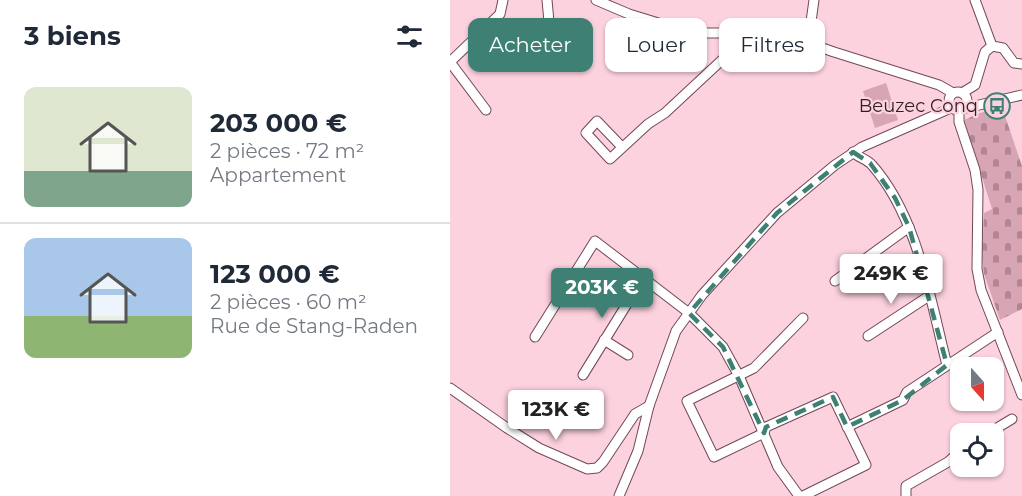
<!DOCTYPE html>
<html lang="fr">
<head>
<meta charset="utf-8">
<style>
  :root { --surface:#fff; --page:#f2f2f3; --text:#1f2937; --muted:#747a83; --line:#e0e1e3; --accent:#3e8174 }
  body { margin:0; font-family:Montserrat,sans-serif; background:var(--page); color:var(--text); height:100vh; display:flex; flex-direction:column; font-size:22px; white-space:nowrap }
  * { box-sizing:border-box; margin:0 }
  p { font-size:20px; color:var(--muted) }
  .icon { flex:none; width:33px; height:33px; fill:none; stroke:currentColor; stroke-width:2; stroke-linecap:round; stroke-linejoin:round }
  .map { position:relative; flex:1; overflow:hidden }
  .side { display:flex; flex-direction:column; background:var(--surface); width:450px }
  .side>* { flex:none }
  .guide { position:absolute; left:18px; top:18px; width:464px; height:54px; display:flex; gap:12px }
  .needle { width:39px; rotate:159deg }
  .tools { position:absolute; left:500px; top:357px; display:grid; gap:12px }
  .tools a { display:grid; place-items:center; width:54px; height:54px; border-radius:12px; background:var(--surface); box-shadow:0 2px 4px #0004; font-size:30px }
  .price { position:absolute; translate:-50% -51px; padding:0 14px; border-radius:6px; background:#fff; color:#222; font-size:20px; line-height:39px; filter:drop-shadow(0 2px 3px #0008) }
  .price::after { content:''; position:absolute; left:50%; top:36px; width:18px; height:14px; margin-left:-9px; background:inherit; clip-path:polygon(0 0,100% 0,50% 100%) }
  .price.active { background:var(--accent); color:#fff }
  ul { padding:0; list-style:none }
  li { display:flex; align-items:center; gap:18px; height:150px; padding:0 24px }
  li+li { border-top:2px solid var(--line) }
  li span { display:grid; place-items:center; flex:none; width:168px; height:120px; border-radius:12px; color:#555 }
  li>.icon { margin-inline-start:auto }
  span .icon { width:72px; height:72px; fill:#fffc; stroke-width:1 }
  li b { font-size:26px }
  h2 { display:flex; justify-content:space-between; align-items:center; height:72px; padding:0 24px; font-size:26px }
  .tag { padding:0 21px; border-radius:12px; background:var(--surface); box-shadow:0 2px 4px #0004; font-size:21px; line-height:54px }
  .tag.active { background:var(--accent); color:#fff }
  main { display:flex; flex:1; min-height:0 }
  .map>svg:first-child { display:block }
  .green { fill:#d7a5b4 }
  .cemetery { fill:url(#cemetery-stones) }
  .lines { fill:none; stroke-linecap:round; stroke-linejoin:round }
  .street-casing { stroke:#724856; stroke-width:11 }
  .street { stroke:#fff; stroke-width:9 }
  .marked { fill:none; stroke:#3e8174; stroke-width:4.5; stroke-dasharray:12 8; stroke-linejoin:round }
  .labels { text-anchor:middle; dominant-baseline:central; stroke-width:4.5; stroke-linejoin:round; paint-order:stroke }
  .poi-label { font-size:18px; fill:#301e24; stroke:#fcd2de; text-anchor:end }
</style>
</head>
<body>
<main>
<section class="side">
<h2>3 biens<svg class="icon" aria-label="filters" viewBox="0 0 24 24"><path d="M4 7h16M4 17h16"/><circle cx="9" cy="7" r="2"/><circle cx="15" cy="17" r="2"/></svg></h2>
<ul>
<li><span style="background:linear-gradient(#dfe7d0 70%,#7fa58c 0)"><svg class="icon" aria-label="home" viewBox="0 0 24 24"><path d="M3 11l9-7 9 7M6 9v11h12V9"/></svg></span><div><b>203 000 €</b><p>2 pièces · 72 m²</p><p>Appartement</p></div></li>
<li><span style="background:linear-gradient(#a9c7e8 65%,#8fb573 0)"><svg class="icon" aria-label="home" viewBox="0 0 24 24"><path d="M3 11l9-7 9 7M6 9v11h12V9"/></svg></span><div><b>123 000 €</b><p>2 pièces · 60 m²</p><p>Rue de Stang-Raden</p></div></li>
</ul>
</section>
<div class="map">
<svg width="572" height="496" viewBox="0 0 572 496">
  <defs>
    <pattern id="cemetery-stones" width="16" height="16" patternUnits="userSpaceOnUse" patternTransform="scale(1.5)"><rect width="16" height="16" fill="#d7a5b4"/><path d="M2 7V4a2 2 0 0 1 4 0v3zM10 15v-3a2 2 0 0 1 4 0v3z" fill="#af8692"/></pattern>
  </defs>
  <rect width="100%" height="100%" fill="#fcd2de"/>
  <path class="green" d="M436 83 448 120 425 128 413 91Z"/>
  <path class="cemetery" d="M552 107 572 166V309L550 320 534 274 532 257 534 213 542 209 514 120 530 113Z"/>
  <g class="lines">
    <g class="street-casing">
      <g id="street">
        <path d="M97 0 103 65"/>
        <path d="M146 0 179 14 241 33H280L316 30 338 31 358 43 384 52 489 85 503 93"/>
        <path d="M525 0 542 46"/>
        <path d="M358 43 364 0"/>
        <path d="M542 46 553 48 564 63 572 64"/>
        <path d="M282 64 300 48 302 32"/>
        <circle cx="508" cy="101" r="9"/>
        <path d="M512 93 525 85 535 52 542 46"/>
        <path d="M512 109 572 95"/>
        <path d="M36 110 0 62 50 14 53 0"/>
        <path d="M509 110V122L525 170 528 190 527 269 531 290 572 395"/>
        <path d="M172 147 147 121 136 133 160 159 198 124 215 113 302 32"/>
        <path d="M403 152C409 158 417 159 422 165 468 217 480 299 497 365"/>
        <path d="M385 281 459 227"/>
        <path d="M418 336 479 296"/>
        <path d="M85 337 145 241 239 313 273 347 289 376 328 467 349 496"/>
        <path d="M154 340 178 355"/>
        <path d="M133 375 193 278"/>
        <path d="M0 388 57 428 89 448 137 469 147 468 153 462 185 414 199 406"/>
        <path d="M397 427 453 400 457 392 548 332"/>
        <path d="M537 434 562 419"/>
        <path d="M169 496 188 451 199 406 226 331 252 295 327 213 385 165 412 147 501 108"/>
        <path d="M353 496 416 465 383 397 316 427 314 433 264 457 237 401 304 368 353 318"/>
        <path d="M456 496V486L498 462 510 451"/>
      </g>
    </g>
    <use href="#street" class="street"/>
  </g>
  <path class="marked" d="M403 152 420 163 445 198 459 227 497 365 453 400 397 427 383 397 316 427 314 433 273 347 239 313 327 213Z"/>
  <defs>
    <g id="bus-ring" transform="scale(1.35)"><circle r="9.5" fill="#fcd2de" stroke="#3e8174" stroke-width="1.5"/><path d="M-5-6H5V4H4V6H2V4H-2V6H-4V4H-5ZM-3.5-4V0h7V-4ZM-3.5 1.2v1.5H-2V1.2ZM2 1.2v1.5H3.5V1.2Z" fill="#3e8174"/></g>
  </defs>
  <g fill-rule="evenodd">
    <use href="#bus-ring" x="547" y="106"/>
  </g>
  <g class="labels">
    <g class="poi-label">
      <text x="528" y="106">Beuzec Conq</text>
    </g>
  </g>
</svg>
<div class="tools">
<a><svg class="needle" viewBox="-14 -14 28 28"><path d="M0-13l5 13h-10z" fill="#e53935"/><path d="M0 13l5-13h-10z" fill="#747a83"/></svg></a>
<a><svg class="icon" aria-label="locate" viewBox="0 0 24 24"><circle cx="12" cy="12" r="6"/><path d="M12 2v4M12 18v4M2 12h4M18 12h4"/></svg></a>
</div>
<b class="price" style="left:441px;top:305px">249K €</b>
<b class="price active" style="left:152px;top:319px">203K €</b>
<b class="price" style="left:106px;top:441px">123K €</b>
<div class="guide">
<a class="tag active">Acheter</a>
<a class="tag">Louer</a>
<a class="tag">Filtres</a>
</div>
</div>
</main>
</body>
</html>
